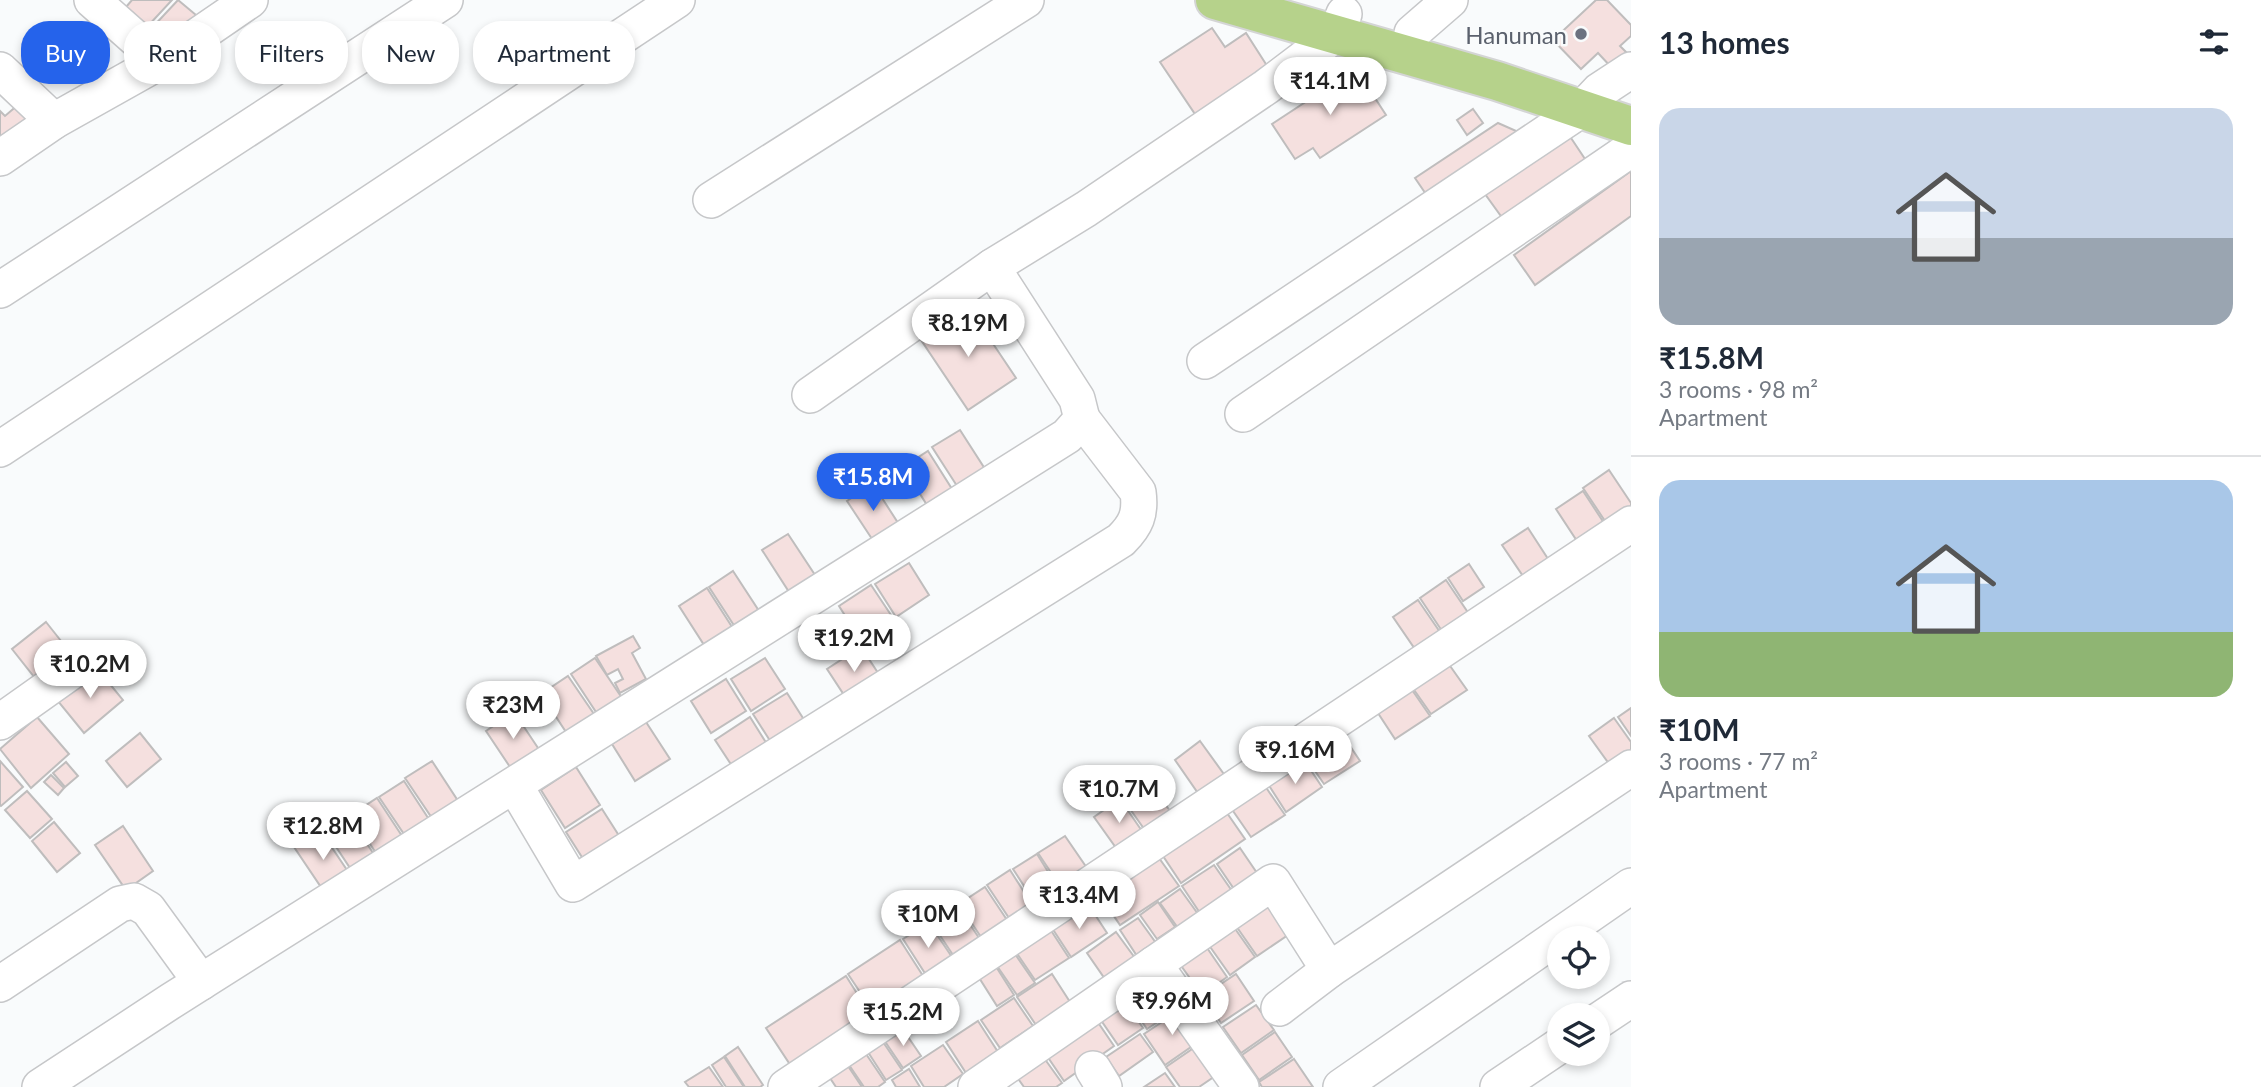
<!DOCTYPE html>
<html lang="en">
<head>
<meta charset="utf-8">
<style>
  :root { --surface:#fff; --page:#f2f2f3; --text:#1f2937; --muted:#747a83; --line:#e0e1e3; --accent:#2563eb }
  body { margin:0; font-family:Lato,sans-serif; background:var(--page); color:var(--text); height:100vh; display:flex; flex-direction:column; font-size:26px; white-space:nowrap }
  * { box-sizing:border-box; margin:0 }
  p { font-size:23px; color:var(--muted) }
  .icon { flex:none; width:38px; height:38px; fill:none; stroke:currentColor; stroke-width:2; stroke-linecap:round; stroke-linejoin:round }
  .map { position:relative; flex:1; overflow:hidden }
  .drawer { display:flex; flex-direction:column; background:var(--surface); width:630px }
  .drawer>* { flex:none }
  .hud { position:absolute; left:21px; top:21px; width:665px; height:63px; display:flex; gap:14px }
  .controls { position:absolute; left:1547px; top:926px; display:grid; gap:14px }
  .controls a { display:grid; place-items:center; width:63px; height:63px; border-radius:50%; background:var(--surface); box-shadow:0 4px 10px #0003; font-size:35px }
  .price { position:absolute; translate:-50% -60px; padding:0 16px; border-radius:24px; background:#fff; color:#222; font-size:23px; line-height:46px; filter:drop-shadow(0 2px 4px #0008) }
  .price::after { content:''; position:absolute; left:50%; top:42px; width:21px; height:16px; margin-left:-10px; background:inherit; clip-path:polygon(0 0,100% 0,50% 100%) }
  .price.current { background:var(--accent); color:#fff }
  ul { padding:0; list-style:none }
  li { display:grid; align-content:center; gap:14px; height:371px; padding:0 28px }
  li+li { border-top:2px solid var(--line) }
  li span { display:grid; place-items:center; height:217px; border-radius:21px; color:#555 }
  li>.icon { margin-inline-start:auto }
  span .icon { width:126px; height:126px; fill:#fffc; stroke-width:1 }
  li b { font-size:30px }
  h2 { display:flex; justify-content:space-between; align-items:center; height:84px; padding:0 28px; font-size:30px }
  .tag { padding:0 24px; border-radius:28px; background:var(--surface); box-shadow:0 4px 10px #0003; font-size:24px; line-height:63px }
  .tag.current { background:var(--accent); color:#fff }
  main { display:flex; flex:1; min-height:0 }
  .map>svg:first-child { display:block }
  .building { fill:#f5e0df; stroke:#bfbdbd; stroke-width:2 }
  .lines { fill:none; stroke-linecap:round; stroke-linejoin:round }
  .minor-casing { stroke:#c6c7c9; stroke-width:38 }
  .major-casing { stroke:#d4d5d5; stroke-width:42 }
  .minor { stroke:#fff; stroke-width:35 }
  .major { stroke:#b6d28b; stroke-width:38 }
  .worship-dot { fill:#6b7280; stroke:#f9fbfc; stroke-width:2.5 }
  .labels { text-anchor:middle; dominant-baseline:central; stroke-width:5; stroke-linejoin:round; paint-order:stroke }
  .worship-label { font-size:24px; fill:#5b616d; stroke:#f9fbfc; text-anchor:end }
</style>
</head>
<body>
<main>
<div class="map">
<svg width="1631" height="1087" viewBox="0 0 1631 1087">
  <rect width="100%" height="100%" fill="#f9fbfc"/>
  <g class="building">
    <path d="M132 0H172L147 27 126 7Z"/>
    <path d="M178 0 196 15 167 45 150 30Z"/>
    <path d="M1596 0H1607L1631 25V36L1620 46 1629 55 1613 69 1598 53 1581 69 1553 40Z"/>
    <path d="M1212 28 1225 47 1246 33 1271 72 1199 120 1160 62Z"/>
    <path d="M1356 69 1386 115 1320 158 1313 148 1295 159 1272 124Z"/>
    <path d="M19 104 33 121 0 144V111L5 116Z"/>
    <path d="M1473 109 1483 123 1467 135 1457 120Z"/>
    <path d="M1498 123 1532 138 1432 203 1415 178Z"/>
    <path d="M1569 135 1589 165 1506 223 1485 194Z"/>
    <path d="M1631 171V216L1535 285 1514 255Z"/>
    <path d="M969 308 1016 378 968 410 921 340Z"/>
    <path d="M960 430 985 469 957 486 932 447Z"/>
    <path d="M928 451 952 489 927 505 903 467Z"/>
    <path d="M1609 470 1631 503V508L1607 524 1583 488Z"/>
    <path d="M873 484 900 526 874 542 847 501Z"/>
    <path d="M1583 491 1606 526 1579 544 1556 509Z"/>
    <path d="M1528 528 1550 562 1525 579 1502 545Z"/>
    <path d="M788 534 817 578 791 595 762 550Z"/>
    <path d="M909 563 929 595 896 617 875 584Z"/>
    <path d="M1469 564 1484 587 1463 601 1448 578Z"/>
    <path d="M733 571 761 614 737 630 709 587Z"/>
    <path d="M1446 580 1471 617 1444 634 1420 598Z"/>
    <path d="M871 585 893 618 860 639 839 606Z"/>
    <path d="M707 588 734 630 706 648 679 606Z"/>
    <path d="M1418 600 1442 635 1417 652 1393 617Z"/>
    <path d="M46 622 69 651 35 678 12 649Z"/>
    <path d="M633 636 640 648 632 653 646 679 620 693 615 683 623 679 618 669 607 675 596 656Z"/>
    <path d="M861 647 882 679 848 701 827 669Z"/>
    <path d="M595 658 622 698 598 715 571 674Z"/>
    <path d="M765 658 785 689 751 711 731 679Z"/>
    <path d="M1448 663 1467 690 1431 714 1412 687Z"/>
    <path d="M96 667 123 700 84 733 57 700Z"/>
    <path d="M568 676 596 717 568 735 541 694Z"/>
    <path d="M726 679 746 711 711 733 691 701Z"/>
    <path d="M1410 687 1430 716 1395 739 1376 710Z"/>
    <path d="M787 693 808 726 774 747 753 714Z"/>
    <path d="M1631 708V736L1618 717Z"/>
    <path d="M514 712 540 751 512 770 486 731Z"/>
    <path d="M37 717 69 754 31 788 0 749Z"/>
    <path d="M750 717 770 749 736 772 715 740Z"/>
    <path d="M1614 718 1631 742V755L1612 768 1589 736Z"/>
    <path d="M646 722 670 759 635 781 612 744Z"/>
    <path d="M140 733 161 759 127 787 106 761Z"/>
    <path d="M1342 734 1360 761 1324 784 1306 758Z"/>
    <path d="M1200 741 1226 777 1200 796 1175 760Z"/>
    <path d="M1304 760 1322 787 1286 812 1268 784Z"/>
    <path d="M0 761 23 787 1 806 0 805Z"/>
    <path d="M432 761 462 807 436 824 405 778Z"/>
    <path d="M66 762 78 776 65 787 53 773Z"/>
    <path d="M576 767 600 805 565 828 541 790Z"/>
    <path d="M51 775 64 788 58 795 44 782Z"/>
    <path d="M404 781 432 824 408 840 379 797Z"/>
    <path d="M1148 781 1173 815 1147 833 1123 799Z"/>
    <path d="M1265 786 1285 815 1251 837 1231 808Z"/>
    <path d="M27 791 52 819 30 838 5 810Z"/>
    <path d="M377 798 404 839 378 856 351 815Z"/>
    <path d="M1120 799 1144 834 1119 852 1094 817Z"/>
    <path d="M602 809 623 842 587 865 566 832Z"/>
    <path d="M1227 813 1245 839 1181 883 1163 856Z"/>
    <path d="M348 815 375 856 352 871 325 830Z"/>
    <path d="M54 822 80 853 57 872 32 841Z"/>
    <path d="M123 826 153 871 126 890 95 845Z"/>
    <path d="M320 830 351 876 325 893 294 847Z"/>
    <path d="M1065 836 1089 871 1062 889 1038 853Z"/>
    <path d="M1240 848 1257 873 1234 889 1217 864Z"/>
    <path d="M1037 854 1060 891 1037 906 1013 869Z"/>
    <path d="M1159 858 1179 886 1120 925 1101 897Z"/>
    <path d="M1214 865 1232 891 1200 913 1182 886Z"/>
    <path d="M1010 870 1033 906 1011 921 987 885Z"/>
    <path d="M985 887 1009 923 983 940 959 904Z"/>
    <path d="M1180 889 1198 914 1178 928 1160 903Z"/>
    <path d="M1268 899 1291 933 1257 956 1234 923Z"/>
    <path d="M1158 902 1175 927 1157 939 1140 915Z"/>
    <path d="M1088 904 1107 933 1071 957 1052 928Z"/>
    <path d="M957 905 981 941 955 958 931 922Z"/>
    <path d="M1138 918 1156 943 1137 956 1120 930Z"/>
    <path d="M929 923 954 960 928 978 903 939Z"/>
    <path d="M1231 923 1255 957 1230 975 1206 941Z"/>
    <path d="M1050 929 1069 958 1035 980 1016 952Z"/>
    <path d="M1116 932 1135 958 1105 979 1087 953Z"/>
    <path d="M900 940 925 979 874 1013 848 974Z"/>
    <path d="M1203 942 1227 977 1202 995 1177 960Z"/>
    <path d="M1013 951 1035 983 1017 995 995 963Z"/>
    <path d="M995 965 1014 995 997 1006 978 976Z"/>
    <path d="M1153 973 1177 1009 1147 1029 1123 994Z"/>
    <path d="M1052 974 1070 1002 1036 1025 1017 997Z"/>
    <path d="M1236 974 1254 1001 1221 1023 1203 996Z"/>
    <path d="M846 976 870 1014 791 1066 766 1028Z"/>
    <path d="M1121 996 1143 1028 1118 1045 1096 1013Z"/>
    <path d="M1014 998 1033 1026 1000 1048 981 1020Z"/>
    <path d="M1256 1005 1274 1030 1241 1053 1223 1027Z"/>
    <path d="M1180 1010 1201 1040 1165 1065 1144 1034Z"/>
    <path d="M1093 1015 1114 1046 1064 1081 1043 1050Z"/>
    <path d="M978 1021 998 1052 966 1073 946 1042Z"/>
    <path d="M902 1028 921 1056 903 1068 884 1040Z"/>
    <path d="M1275 1032 1292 1057 1259 1080 1242 1055Z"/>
    <path d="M1140 1034 1153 1052 1119 1076 1106 1057Z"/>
    <path d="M881 1039 902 1070 886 1080 866 1049Z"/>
    <path d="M1201 1043 1221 1072 1199 1087H1180L1166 1067Z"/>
    <path d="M943 1045 963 1074 944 1087H924L911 1066Z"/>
    <path d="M738 1047 763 1085 760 1087H745L725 1056Z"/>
    <path d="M864 1051 885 1082 878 1087H864L847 1062Z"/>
    <path d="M1039 1051 1062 1083 1056 1087H1024L1012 1070Z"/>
    <path d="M724 1057 744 1087H726L712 1065Z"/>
    <path d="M1294 1059 1313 1087H1262L1259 1082Z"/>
    <path d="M846 1063 862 1087H836L828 1075Z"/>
    <path d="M709 1067 723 1087H689L685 1082Z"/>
    <path d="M909 1069 920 1087H896L892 1080Z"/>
    <path d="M1165 1073 1175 1087H1144Z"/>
  </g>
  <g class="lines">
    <g class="minor-casing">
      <g id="minor">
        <path d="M92 0 161 61"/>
        <path d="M1412 33 1450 0"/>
        <path d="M0 70 54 121"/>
        <path d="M0 158 54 121 161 61 250 0"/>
        <path d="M711 200 1026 0"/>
        <path d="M0 290 445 0"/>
        <path d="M1205 361 1582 109 1599 91 1631 70"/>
        <path d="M810 395 992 267"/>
        <path d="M1243 414 1631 149"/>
        <path d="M0 449 677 0"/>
        <path d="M0 722 86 661"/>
        <path d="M515 786 573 884 1121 540C1136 525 1141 514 1138 492L1082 419"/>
        <path d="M1154 964 1241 1087"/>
        <path d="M0 984 120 904 134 901 148 909 201 982"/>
        <path d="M1279 1008 1329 970 1631 768"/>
        <path d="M1598 1021 1631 999"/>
        <path d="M1093 1069 1104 1087"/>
        <path d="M40 1087 171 1001 1067 436 1082 419 1077 399 992 267 1086 209 1266 87 1336 34 1344 14"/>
        <path d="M786 1087 1631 524"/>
        <path d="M976 1087 1273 882 1329 970"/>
        <path d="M1341 1087 1631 886"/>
        <path d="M1498 1087 1559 1046"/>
      </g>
    </g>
    <g class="major-casing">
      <path id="major" d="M1215 0 1497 81 1631 126"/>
    </g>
    <use href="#minor" class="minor"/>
    <use href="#major" class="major"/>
  </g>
  <circle class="worship-dot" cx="1581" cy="34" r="7"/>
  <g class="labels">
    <g class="worship-label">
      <text x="1567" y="34">Hanuman</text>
    </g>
  </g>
</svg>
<div class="controls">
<a><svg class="icon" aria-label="locate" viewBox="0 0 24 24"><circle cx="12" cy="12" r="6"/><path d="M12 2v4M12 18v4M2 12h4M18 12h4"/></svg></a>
<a><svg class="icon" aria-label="layers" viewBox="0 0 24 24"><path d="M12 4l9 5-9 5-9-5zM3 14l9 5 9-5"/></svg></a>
</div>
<b class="price" style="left:1330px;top:117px">₹14.1M</b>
<b class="price" style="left:968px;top:359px">₹8.19M</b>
<b class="price current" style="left:873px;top:513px">₹15.8M</b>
<b class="price" style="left:854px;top:674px">₹19.2M</b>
<b class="price" style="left:90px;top:700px">₹10.2M</b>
<b class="price" style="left:513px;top:741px">₹23M</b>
<b class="price" style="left:1295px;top:786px">₹9.16M</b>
<b class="price" style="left:1119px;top:825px">₹10.7M</b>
<b class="price" style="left:323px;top:862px">₹12.8M</b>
<b class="price" style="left:1079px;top:931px">₹13.4M</b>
<b class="price" style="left:928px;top:950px">₹10M</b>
<b class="price" style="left:1172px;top:1037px">₹9.96M</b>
<b class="price" style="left:903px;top:1048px">₹15.2M</b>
<div class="hud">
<a class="tag current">Buy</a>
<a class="tag">Rent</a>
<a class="tag">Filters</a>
<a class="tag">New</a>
<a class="tag">Apartment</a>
</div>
</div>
<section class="drawer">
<h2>13 homes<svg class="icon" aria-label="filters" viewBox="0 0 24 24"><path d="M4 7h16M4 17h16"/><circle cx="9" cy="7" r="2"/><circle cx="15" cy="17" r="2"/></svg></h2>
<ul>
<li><span style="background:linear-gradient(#c9d6e8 60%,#9aa5b1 0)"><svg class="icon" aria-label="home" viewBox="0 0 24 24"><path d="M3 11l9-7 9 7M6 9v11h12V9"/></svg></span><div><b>₹15.8M</b><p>3 rooms · 98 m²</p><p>Apartment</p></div></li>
<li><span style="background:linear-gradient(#a9c7e8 70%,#8fb573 0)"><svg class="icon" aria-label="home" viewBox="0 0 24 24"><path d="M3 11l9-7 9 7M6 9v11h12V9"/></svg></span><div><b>₹10M</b><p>3 rooms · 77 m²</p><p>Apartment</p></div></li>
</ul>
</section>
</main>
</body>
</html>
